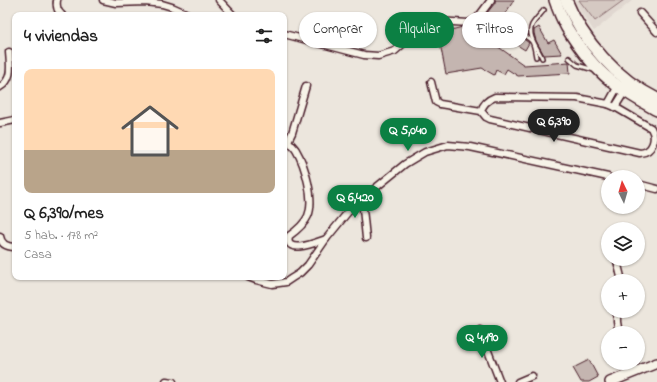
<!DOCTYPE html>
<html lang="es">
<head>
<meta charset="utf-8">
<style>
  :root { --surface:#fff; --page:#f2f2f2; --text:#222; --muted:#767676; --accent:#0b8043 }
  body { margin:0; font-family:"Indie Flower",sans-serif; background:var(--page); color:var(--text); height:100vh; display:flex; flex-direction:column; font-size:15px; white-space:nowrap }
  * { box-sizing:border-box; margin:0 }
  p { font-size:13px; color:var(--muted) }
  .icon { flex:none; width:22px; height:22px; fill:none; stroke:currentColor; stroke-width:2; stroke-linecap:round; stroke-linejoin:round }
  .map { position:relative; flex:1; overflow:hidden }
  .side { position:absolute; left:12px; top:12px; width:275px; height:268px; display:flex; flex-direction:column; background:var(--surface); border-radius:8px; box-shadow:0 1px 3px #0004 }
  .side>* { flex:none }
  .guide { position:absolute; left:299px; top:12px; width:298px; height:36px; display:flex; gap:8px }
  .needle { width:26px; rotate:355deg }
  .tools { position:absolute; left:601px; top:170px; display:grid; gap:8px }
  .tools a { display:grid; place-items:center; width:44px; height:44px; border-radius:50%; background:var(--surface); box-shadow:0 1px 3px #0004; font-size:20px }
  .price { position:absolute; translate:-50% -34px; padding:0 9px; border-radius:14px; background:var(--accent); color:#fff; font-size:13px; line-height:26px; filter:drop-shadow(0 1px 2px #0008) }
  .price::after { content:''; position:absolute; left:50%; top:24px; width:12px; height:9px; margin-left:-6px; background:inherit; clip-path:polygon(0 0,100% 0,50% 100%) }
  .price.active { background:#222; color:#fff }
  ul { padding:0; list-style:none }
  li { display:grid; align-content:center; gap:8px; height:212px; padding:0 12px }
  li span { display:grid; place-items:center; height:124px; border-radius:8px; color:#555 }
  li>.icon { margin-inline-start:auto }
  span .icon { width:72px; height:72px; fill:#fffc; stroke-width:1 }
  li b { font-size:17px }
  h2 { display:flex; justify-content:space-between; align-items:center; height:48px; padding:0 12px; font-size:17px }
  .pill { padding:0 14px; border-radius:18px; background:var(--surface); box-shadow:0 1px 3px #0004; font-size:14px; line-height:36px }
  .pill.active { background:var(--accent); color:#fff }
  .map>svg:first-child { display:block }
  .built { fill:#e0d7d0 }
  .green { fill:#d5c9c2; stroke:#907476 }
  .building { fill:#c4b5b0; stroke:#4a1f2b }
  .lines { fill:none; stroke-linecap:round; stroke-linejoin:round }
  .lane-casing { stroke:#4a1f2b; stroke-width:6 }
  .street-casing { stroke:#4a1f2b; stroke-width:9 }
  .secondary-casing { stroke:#4a1f2b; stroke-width:12 }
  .highway-casing { stroke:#4a1f2b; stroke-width:14 }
  .lane { stroke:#f7f3e8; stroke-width:3 }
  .street { stroke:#f7f3e8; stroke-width:6 }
  .secondary { stroke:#f7f3e8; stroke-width:9 }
  .highway { stroke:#f7f3e8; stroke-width:11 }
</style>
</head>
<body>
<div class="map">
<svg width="657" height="382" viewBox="0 0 657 382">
  <rect width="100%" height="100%" fill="#ece6dd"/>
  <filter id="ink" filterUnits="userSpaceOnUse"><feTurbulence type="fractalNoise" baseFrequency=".025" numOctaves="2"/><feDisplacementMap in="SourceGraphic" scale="8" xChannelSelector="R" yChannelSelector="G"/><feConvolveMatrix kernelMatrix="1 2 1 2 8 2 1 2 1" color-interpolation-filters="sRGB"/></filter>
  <g filter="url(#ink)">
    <path class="built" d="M575 0H633L594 31 582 14Z"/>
    <path class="green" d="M579 0H624L595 21Z"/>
    <g class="building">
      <path d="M495 0H514L494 31 502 37 497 46 524 65 569 62 570 73 518 76 507 69 504 74 496 70 494 75 482 68 446 74 438 33 463 27H469L478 24 495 3Z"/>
      <path d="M539 27 548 43 554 40 562 54 544 55 536 41 534 33V30Z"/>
      <path d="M521 37 529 43 525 50 517 45Z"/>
      <path d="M589 360 598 377 589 382H581L573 368Z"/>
    </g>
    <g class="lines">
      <g class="lane-casing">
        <g id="lane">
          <path d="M518 32C534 41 533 40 536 57"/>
          <path d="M542 58C538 48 527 36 532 25 535 20 540 15 544 10"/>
          <path d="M569 58 577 65 594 70"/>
        </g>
      </g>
      <g class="street-casing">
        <g id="street">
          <path d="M57 0C56 6 57 11 62 15"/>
          <path d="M103 0 116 3 145 2 162 4 172 7 190 15"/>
          <path d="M219 0 233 15"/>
          <path d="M640 13 657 32"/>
          <path d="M284 34 364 55 378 56 395 51 423 26 431 22 438 21 468 23 476 20 491 0"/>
          <path d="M431 82 436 102 440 104 481 111 486 117 490 119 640 153C653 152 657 138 651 128L615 107 608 104 577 98 495 97C487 100 483 104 481 111"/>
          <path d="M306 86 292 133 288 141C291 144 294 147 296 150 305 165 315 200 308 216 304 225 296 231 289 236 284 256 317 242 326 239"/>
          <path d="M0 87C13 79 10 66 9 52"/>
          <path d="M608 104 618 86"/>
          <path d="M615 107 625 91"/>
          <path d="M0 123 15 120"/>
          <path d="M638 184 657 189"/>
          <path d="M362 199 366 238"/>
          <path d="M0 236C1 244 7 247 15 247"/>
          <path d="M617 261 622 281"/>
          <path d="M248 277 256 280 272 284 286 282 292 278 300 273 308 265 326 239 348 212 362 199 405 164 425 152 448 145 470 147 608 177"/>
          <path d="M617 311V322L619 333"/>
          <path d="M480 330 500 382"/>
          <path d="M628 363 634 373"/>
          <path d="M166 381 173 382"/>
          <path d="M518 382 532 376"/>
        </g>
      </g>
      <g class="secondary-casing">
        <path id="secondary" d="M610 382 657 363"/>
      </g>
      <g class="highway-casing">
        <g id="highway">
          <path d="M555 0C558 9 562 19 567 28 578 46 594 67 610 80 624 92 641 101 657 110"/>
          <path d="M566 0C583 42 617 79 657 99"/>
        </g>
      </g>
      <use href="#lane" class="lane"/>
      <use href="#street" class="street"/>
      <use href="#secondary" class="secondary"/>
      <use href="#highway" class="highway"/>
    </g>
  </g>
</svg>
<div class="tools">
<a><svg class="needle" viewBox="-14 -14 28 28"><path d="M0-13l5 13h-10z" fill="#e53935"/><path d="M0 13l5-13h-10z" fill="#767676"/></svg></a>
<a><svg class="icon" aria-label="layers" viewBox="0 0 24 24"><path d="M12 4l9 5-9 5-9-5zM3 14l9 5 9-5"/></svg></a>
<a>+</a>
<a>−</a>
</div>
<b class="price active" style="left:554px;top:143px">Q 6,390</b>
<b class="price" style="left:408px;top:152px">Q 5,040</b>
<b class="price" style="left:355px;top:219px">Q 6,420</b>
<b class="price" style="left:482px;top:359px">Q 4,190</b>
<div class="guide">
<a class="pill">Comprar</a>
<a class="pill active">Alquilar</a>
<a class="pill">Filtros</a>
</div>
<section class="side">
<h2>4 viviendas<svg class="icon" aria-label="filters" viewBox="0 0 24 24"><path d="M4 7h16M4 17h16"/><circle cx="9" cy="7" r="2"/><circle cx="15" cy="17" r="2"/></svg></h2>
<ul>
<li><span style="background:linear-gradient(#ffd9b3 65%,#b9a48a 0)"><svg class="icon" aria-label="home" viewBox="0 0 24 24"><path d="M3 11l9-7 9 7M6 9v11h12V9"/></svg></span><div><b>Q 6,390/mes</b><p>5 hab. · 178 m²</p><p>Casa</p></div></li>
</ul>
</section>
</div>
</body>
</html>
